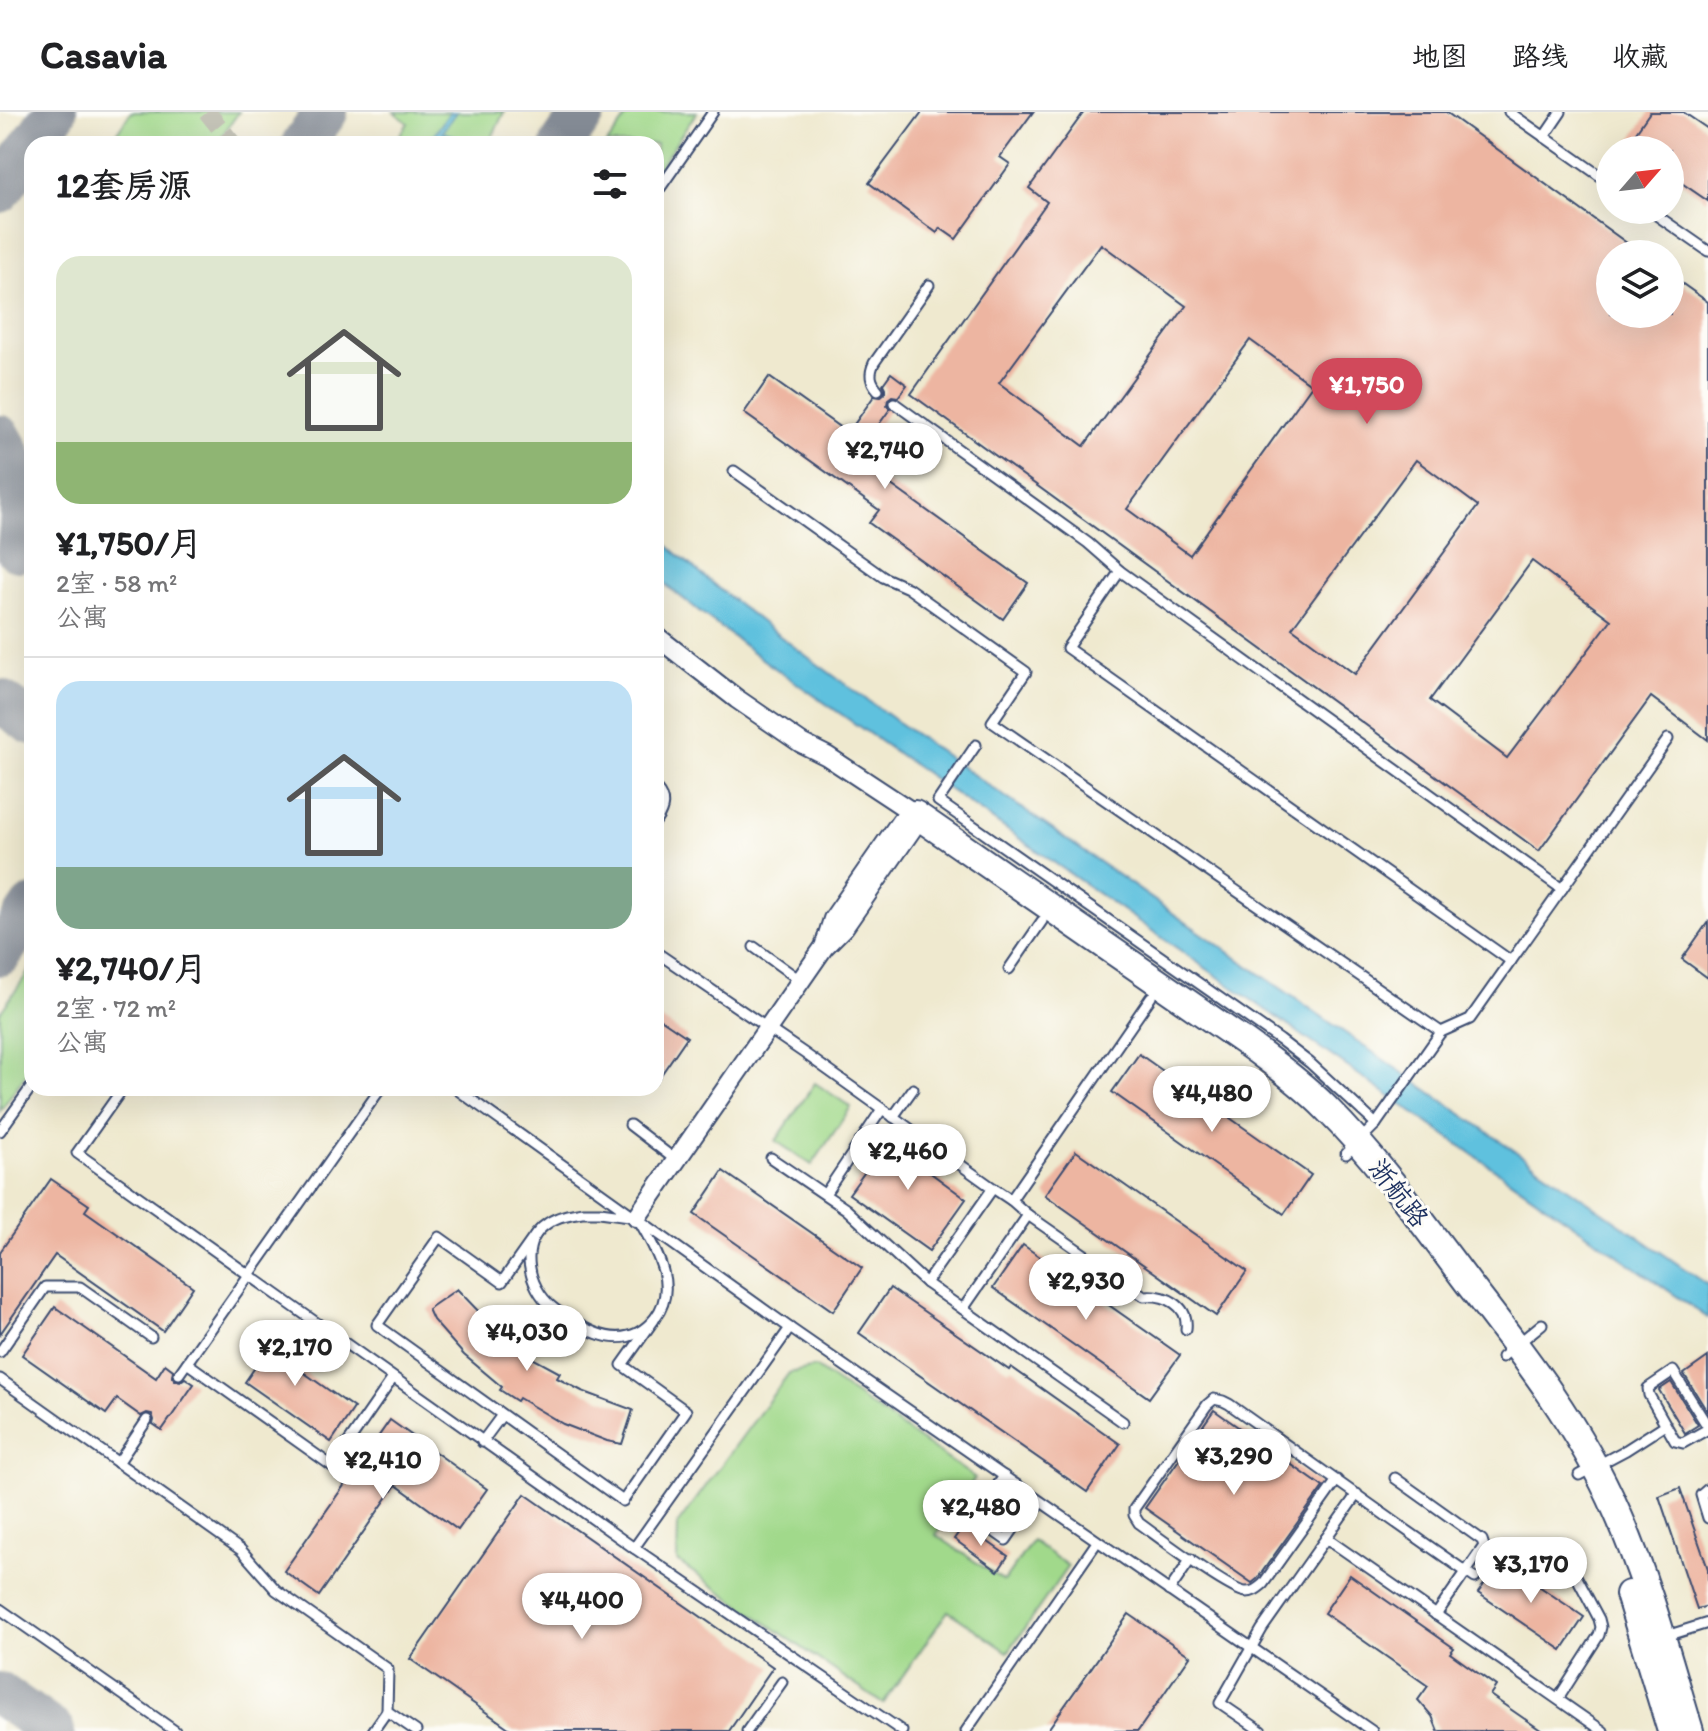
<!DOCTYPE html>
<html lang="zh">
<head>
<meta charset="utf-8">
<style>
  :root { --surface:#fff; --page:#f2f2f2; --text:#202124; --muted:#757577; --line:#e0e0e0; --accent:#d1495b }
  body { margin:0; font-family:Itim,"LXGW WenKai TC",sans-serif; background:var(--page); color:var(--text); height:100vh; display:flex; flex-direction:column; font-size:30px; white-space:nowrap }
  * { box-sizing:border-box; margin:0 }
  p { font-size:26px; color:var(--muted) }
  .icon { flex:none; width:44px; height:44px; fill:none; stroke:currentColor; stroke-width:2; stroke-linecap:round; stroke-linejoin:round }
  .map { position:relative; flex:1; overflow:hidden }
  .side { position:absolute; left:24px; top:24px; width:640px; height:960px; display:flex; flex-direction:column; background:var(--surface); border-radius:24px; box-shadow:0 8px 32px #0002 }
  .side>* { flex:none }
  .needle { width:52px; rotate:62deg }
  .controls { position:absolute; left:1596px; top:24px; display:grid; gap:16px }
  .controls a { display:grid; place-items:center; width:88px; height:88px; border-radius:50%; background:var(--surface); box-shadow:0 8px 32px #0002; font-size:40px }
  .price { position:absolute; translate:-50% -68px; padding:0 18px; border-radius:28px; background:#fff; color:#222; font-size:26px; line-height:52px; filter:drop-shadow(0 2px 4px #0008) }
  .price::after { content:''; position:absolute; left:50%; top:48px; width:24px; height:18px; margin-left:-12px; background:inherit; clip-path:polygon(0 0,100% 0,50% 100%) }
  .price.current { background:var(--accent); color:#fff }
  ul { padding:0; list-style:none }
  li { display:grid; align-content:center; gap:16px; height:424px; padding:0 32px }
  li+li { border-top:2px solid var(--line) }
  li span { display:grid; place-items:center; height:248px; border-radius:24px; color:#555 }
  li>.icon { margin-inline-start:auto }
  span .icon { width:144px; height:144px; fill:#fffc; stroke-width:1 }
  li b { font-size:34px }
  h2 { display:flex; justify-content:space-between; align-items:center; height:96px; padding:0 32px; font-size:34px }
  header { display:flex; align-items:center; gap:48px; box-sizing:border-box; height:112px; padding:0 40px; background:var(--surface); border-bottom:2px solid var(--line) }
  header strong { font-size:38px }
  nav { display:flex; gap:44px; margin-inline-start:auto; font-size:28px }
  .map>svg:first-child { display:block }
  .green { fill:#a1d98b; stroke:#5e8474; stroke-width:2 }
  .water { fill:#5fc1de; stroke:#3d789e; stroke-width:2 }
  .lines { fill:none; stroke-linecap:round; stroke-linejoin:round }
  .taxiway { stroke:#858c96; stroke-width:44 }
  .building { fill:#edb5a1; fill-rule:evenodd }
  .street-tunnel { stroke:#c5c4b8; stroke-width:18; stroke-dasharray:18 9; stroke-linecap:butt }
  .lane-casing { stroke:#3b4b6f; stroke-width:13 }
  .street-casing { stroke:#3b4b6f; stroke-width:22 }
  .secondary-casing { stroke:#3b4b6f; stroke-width:30 }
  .lane { stroke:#fff; stroke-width:9 }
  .street { stroke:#fff; stroke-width:18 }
  .secondary { stroke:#fff; stroke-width:26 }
  .labels { text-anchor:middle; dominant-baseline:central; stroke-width:6; stroke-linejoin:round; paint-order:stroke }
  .street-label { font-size:26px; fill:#1b2f5e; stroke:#fdfcf7 }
</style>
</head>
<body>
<header>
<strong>Casavia</strong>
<nav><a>地图</a><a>路线</a><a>收藏</a></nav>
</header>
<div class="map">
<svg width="1708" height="1619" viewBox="0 0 1708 1619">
  <rect width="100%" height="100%" fill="#fdfcf7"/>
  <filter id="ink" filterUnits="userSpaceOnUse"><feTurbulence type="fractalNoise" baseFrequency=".0125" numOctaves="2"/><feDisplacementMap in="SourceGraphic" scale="16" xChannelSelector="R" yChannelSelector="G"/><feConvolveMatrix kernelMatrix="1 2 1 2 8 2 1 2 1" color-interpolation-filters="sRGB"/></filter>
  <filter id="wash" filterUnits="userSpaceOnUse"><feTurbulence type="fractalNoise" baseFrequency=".006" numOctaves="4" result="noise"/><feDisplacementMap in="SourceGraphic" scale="32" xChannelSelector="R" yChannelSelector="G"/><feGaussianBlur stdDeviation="1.8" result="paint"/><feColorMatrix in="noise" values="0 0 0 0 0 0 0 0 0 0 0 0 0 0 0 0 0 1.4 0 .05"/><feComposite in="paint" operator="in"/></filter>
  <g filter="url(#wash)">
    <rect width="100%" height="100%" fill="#efe9cf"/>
    <g class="green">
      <path d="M131 0H239L216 32H109Z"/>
      <path d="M394 0H504L489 32H394L408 11Z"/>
      <path d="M630 0H697L656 60V32H607Z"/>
      <path d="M32 855V953L0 999V901Z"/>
      <path d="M815 971 851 995 812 1053 776 1029Z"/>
      <path d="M815 1255 975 1366 936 1423 1004 1469 1032 1429 1068 1454 1008 1540 948 1499 883 1592 677 1449 678 1412 789 1261Z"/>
    </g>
    <g class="water">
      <path d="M450 0H456L442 20 454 24 465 32H421L434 27V23Z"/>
      <path d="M656 423C732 492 813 549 896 609L1708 1173V1206L759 545 672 478 656 464Z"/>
    </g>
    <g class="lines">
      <g class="taxiway">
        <path d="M33 32 55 0"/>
        <path d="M303 32 326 0"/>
        <path d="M562 32 584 0"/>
        <path d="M0 79 32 33"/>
        <path d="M0 325C24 364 25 393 18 438"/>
        <path d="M0 589 32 611"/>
        <path d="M0 842 32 795"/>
        <path d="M0 1582 53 1619"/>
      </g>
    </g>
    <g id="blocks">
      <g class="building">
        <path d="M922 0H1033L1000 45 1010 52 956 127 940 116 937 121 869 71Z"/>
        <path d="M1084 0H1446L1642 142H1610V202H1670V163L1708 190V628L1651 585 1539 739 911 282 1047 90 1029 76ZM1101 132 1186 194 1084 334 999 271ZM1250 228 1312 273 1190 443 1127 397ZM1416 348 1478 394 1355 562 1292 516ZM1532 449 1611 508 1507 646 1430 588Z"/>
        <path d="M1650 0H1683L1708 17V89L1670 63V38H1634L1627 33Z"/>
        <path d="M891 261 907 273 898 285 892 284 888 287 887 293 890 297 864 333 885 348 876 362 1028 471 1003 507 869 411 879 398 744 301 769 265 848 321 874 284 880 285 885 281V276L883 272Z"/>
        <path d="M1708 810V866L1682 847Z"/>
        <path d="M656 904 687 925 656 970Z"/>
        <path d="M1139 942 1311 1063 1284 1102 1112 980Z"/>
        <path d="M895 1018 936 1047 928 1059 966 1087 929 1139 849 1082Z"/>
        <path d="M1076 1039 1247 1159 1216 1204 1045 1083Z"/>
        <path d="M723 1059 862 1156 833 1199 694 1102Z"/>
        <path d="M51 1067 89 1093 85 1099 193 1175 163 1219 55 1143 0 1222V1140Z"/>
        <path d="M1023 1133 1180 1243 1149 1286 993 1176Z"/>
        <path d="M890 1176 1009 1258 1011 1255 1120 1332 1087 1380 859 1221Z"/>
        <path d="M457 1177 508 1230 511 1226 534 1247 560 1261 557 1266 582 1279 633 1298 622 1332 607 1329 563 1312 519 1286 517 1289 500 1278 502 1275 464 1243 448 1225 433 1208 428 1197Z"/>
        <path d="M55 1195 156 1266 165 1252 173 1258 172 1264 175 1268 181 1269 185 1266 194 1272 162 1318 153 1312 154 1308 152 1302 147 1301 141 1304 117 1287 106 1302 22 1243Z"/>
        <path d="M259 1218 291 1240 286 1248 354 1296 331 1330 245 1270 258 1251 244 1241Z"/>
        <path d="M1708 1245V1301L1684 1262Z"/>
        <path d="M1671 1270 1698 1313 1685 1321 1659 1278Z"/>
        <path d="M1214 1298 1323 1375 1257 1467 1252 1471 1145 1396Z"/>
        <path d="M390 1308 487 1377 458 1418 396 1373 319 1484 284 1459Z"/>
        <path d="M1680 1376 1708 1457V1494L1697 1497 1659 1384Z"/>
        <path d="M525 1382 773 1555 729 1619H513L410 1547Z"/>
        <path d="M964 1413 1008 1444 998 1459 954 1427Z"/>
        <path d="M1501 1448 1584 1505 1562 1538 1478 1481Z"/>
        <path d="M1350 1463 1454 1536 1450 1541 1496 1574 1490 1583 1542 1619H1438L1432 1604 1418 1588 1428 1574 1324 1501Z"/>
        <path d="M1129 1502 1190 1544 1138 1619H1047Z"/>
      </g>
    </g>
  </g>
  <g filter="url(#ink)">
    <use href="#blocks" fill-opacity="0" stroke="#3b4b6f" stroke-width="2"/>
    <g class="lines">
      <path class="street-tunnel" d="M207 0 233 32"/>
      <g class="lane-casing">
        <g id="lane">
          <path d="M1509 0 1610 71"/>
          <path d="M1544 25 1561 0"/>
          <path d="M656 82 713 0"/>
          <path d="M1649 98 1708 139"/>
          <path d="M878 278C870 269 869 262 874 251L929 173"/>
          <path d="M894 291 1088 431 1120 459 1562 777"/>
          <path d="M734 359 883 465 908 476 1026 560 992 610 1441 920 1376 1012 1346 1042"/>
          <path d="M1120 459 1067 536 1511 849"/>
          <path d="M976 633 938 689 1280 928 1310 951 1376 1012"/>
          <path d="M656 677C666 688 664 697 656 709"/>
          <path d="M754 835 801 869"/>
          <path d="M656 840 804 941 993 1076"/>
          <path d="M1009 857 1042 809"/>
          <path d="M1441 920 1470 907 1668 627"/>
          <path d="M123 976 77 1041 634 1436 902 1619"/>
          <path d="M455 976 790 1216 1372 1619"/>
          <path d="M893 1005 913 977"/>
          <path d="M630 1013 677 1049"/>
          <path d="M0 1019 32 974"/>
          <path d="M771 1046 846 1097 926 1171 1123 1310"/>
          <path d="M825 1082 882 997"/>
          <path d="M583 1100H600L637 1105C654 1135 680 1174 655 1206 631 1236 600 1227 573 1209 566 1205 558 1200 552 1195 528 1175 517 1131 548 1111 558 1104 571 1102 583 1100Z"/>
          <path d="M1028 1103 1144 1184C1165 1182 1189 1193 1186 1217"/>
          <path d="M536 1122 502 1170 439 1125 377 1213 623 1389 686 1299 622 1253 654 1208"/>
          <path d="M926 1171 993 1076 1011 1088"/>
          <path d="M963 1197 1028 1103 1011 1088 1151 885"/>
          <path d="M0 1240 45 1175H80L151 1225"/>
          <path d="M1502 1245 1542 1212"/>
          <path d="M187 1251 332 1354 393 1266"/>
          <path d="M179 1262 381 976"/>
          <path d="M0 1267 241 1438 276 1478 388 1557 387 1599 416 1619"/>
          <path d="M1708 1315 1673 1259 1648 1276 1649 1283 1675 1329 1683 1331 1708 1317"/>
          <path d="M482 1330 502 1303"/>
          <path d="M118 1351 147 1308"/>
          <path d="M1579 1363 1626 1338 1665 1313"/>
          <path d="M1004 1364 975 1406 1006 1428 1035 1386"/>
          <path d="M1395 1366 1482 1428 1484 1434 1436 1503"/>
          <path d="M1337 1368 1263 1472C1258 1476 1254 1480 1246 1480 1231 1480 1156 1423 1139 1411L1134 1403V1397L1207 1293 1214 1287 1223 1289 1229 1292C1311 1350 1392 1409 1475 1466"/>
          <path d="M1708 1377 1701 1383 1708 1406"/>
          <path d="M1326 1426 1603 1619"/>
          <path d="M634 1436 790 1216"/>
          <path d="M1169 1479 1191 1447"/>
          <path d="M0 1497 175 1619"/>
          <path d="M1663 1525 1708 1511"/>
          <path d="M1558 1587 1599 1523 1601 1515 1599 1507 1566 1445"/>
          <path d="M373 1619 387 1599"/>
          <path d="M747 1619 782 1570"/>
          <path d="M966 1619 1097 1430"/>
          <path d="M1261 1619 1220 1591 1262 1517 1357 1382"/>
        </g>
      </g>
      <g class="street-casing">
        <g id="street">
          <path d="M656 524 737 587 801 631 827 644 915 702"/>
          <path d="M825 832 833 807 901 709 915 702"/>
          <path d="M637 1105 824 835 844 815 912 717 915 702"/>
        </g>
      </g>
      <g class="secondary-casing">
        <g id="secondary">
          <path d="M915 702 1246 931C1274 951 1302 972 1326 996 1379 1049 1423 1111 1468 1171 1524 1243 1580 1315 1617 1400 1648 1470 1668 1546 1690 1619"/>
          <path d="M1629 1482 1671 1619"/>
        </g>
      </g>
      <use href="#lane" class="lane"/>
      <use href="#street" class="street"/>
      <use href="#secondary" class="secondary"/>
    </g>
  </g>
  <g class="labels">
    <g class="street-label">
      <text transform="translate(1399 1081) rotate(52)">浙航路</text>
    </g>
  </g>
</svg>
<div class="controls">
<a><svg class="needle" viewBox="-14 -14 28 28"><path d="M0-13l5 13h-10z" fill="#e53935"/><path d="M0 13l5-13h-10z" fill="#757577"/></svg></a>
<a><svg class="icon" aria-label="layers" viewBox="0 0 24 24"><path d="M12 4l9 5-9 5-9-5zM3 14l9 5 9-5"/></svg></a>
</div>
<b class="price current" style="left:1367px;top:314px">¥1,750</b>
<b class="price" style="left:885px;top:379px">¥2,740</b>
<b class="price" style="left:1212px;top:1022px">¥4,480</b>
<b class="price" style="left:908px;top:1080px">¥2,460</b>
<b class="price" style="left:1086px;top:1210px">¥2,930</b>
<b class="price" style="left:527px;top:1261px">¥4,030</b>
<b class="price" style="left:295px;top:1276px">¥2,170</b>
<b class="price" style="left:1234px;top:1385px">¥3,290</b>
<b class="price" style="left:383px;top:1389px">¥2,410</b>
<b class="price" style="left:981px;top:1436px">¥2,480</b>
<b class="price" style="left:1531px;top:1493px">¥3,170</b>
<b class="price" style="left:582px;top:1529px">¥4,400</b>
<section class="side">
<h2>12套房源<svg class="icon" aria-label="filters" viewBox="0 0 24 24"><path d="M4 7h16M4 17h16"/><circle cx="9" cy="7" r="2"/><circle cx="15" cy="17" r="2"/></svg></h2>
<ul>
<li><span style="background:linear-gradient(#dfe7d0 75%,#8fb573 0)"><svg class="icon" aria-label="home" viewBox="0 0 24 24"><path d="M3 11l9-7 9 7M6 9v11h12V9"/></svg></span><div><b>¥1,750/月</b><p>2室 · 58 m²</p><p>公寓</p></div></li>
<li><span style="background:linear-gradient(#bfe0f5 75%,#7fa58c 0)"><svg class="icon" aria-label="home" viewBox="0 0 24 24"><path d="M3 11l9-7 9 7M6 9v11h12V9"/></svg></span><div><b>¥2,740/月</b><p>2室 · 72 m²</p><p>公寓</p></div></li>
</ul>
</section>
</div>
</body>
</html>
